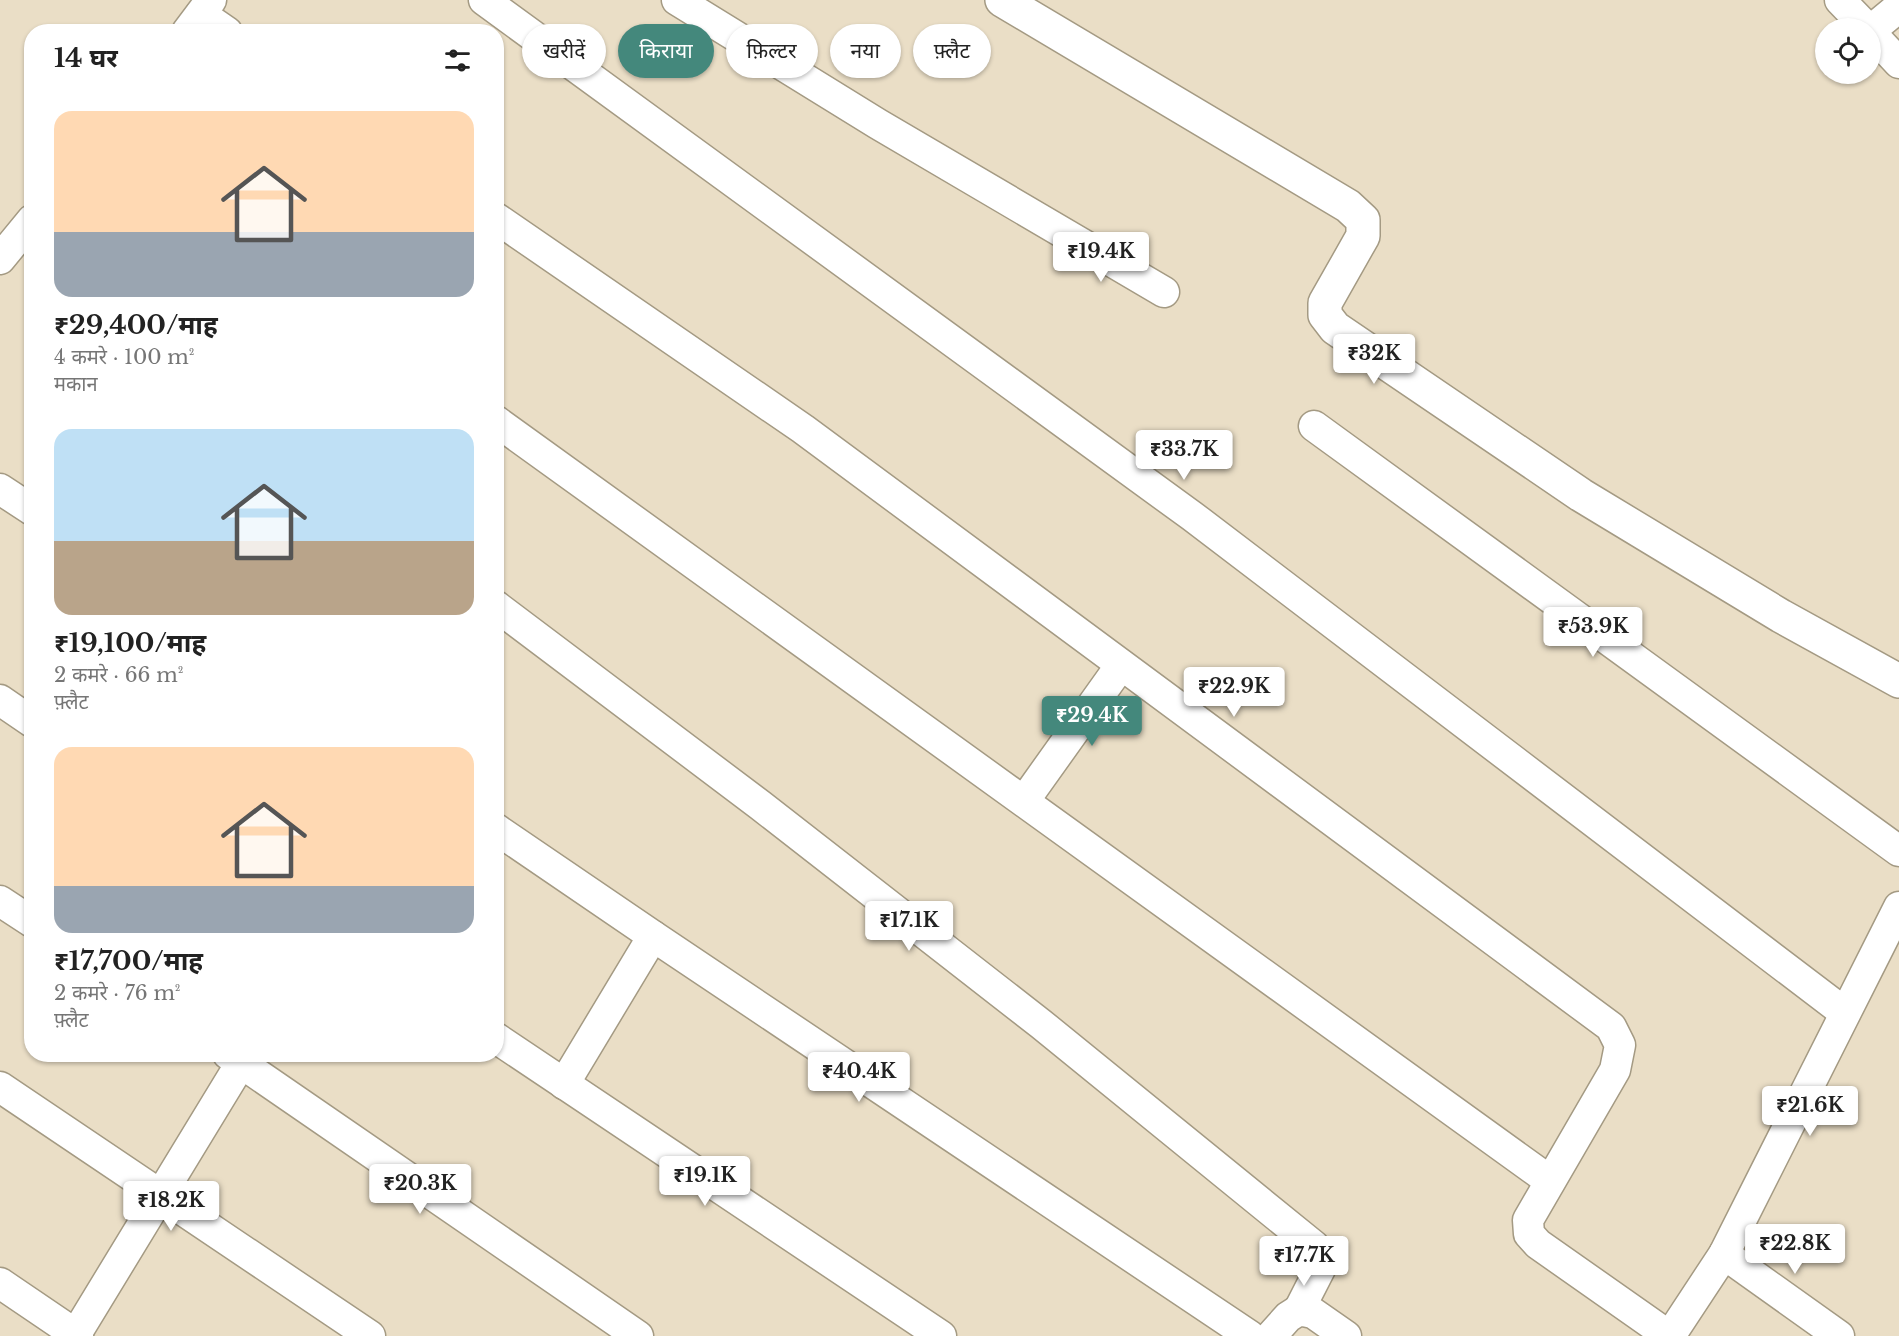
<!DOCTYPE html>
<html lang="hi">
<head>
<meta charset="utf-8">
<style>
  :root { --surface:#fff; --page:#f2f2f2; --text:#222; --muted:#767676; --accent:#44887c }
  body { margin:0; font-family:"Libre Baskerville","Noto Sans Devanagari",serif; background:var(--page); color:var(--text); height:100vh; display:flex; flex-direction:column; font-size:22px; white-space:nowrap }
  * { box-sizing:border-box; margin:0 }
  p { font-size:20px; color:var(--muted) }
  .icon { flex:none; width:33px; height:33px; fill:none; stroke:currentColor; stroke-width:2; stroke-linecap:round; stroke-linejoin:round }
  .map { position:relative; flex:1; overflow:hidden }
  .side { position:absolute; left:24px; top:24px; width:480px; height:1038px; display:flex; flex-direction:column; background:var(--surface); border-radius:24px; box-shadow:0 2px 4px #0004 }
  .side>* { flex:none }
  .top-card { position:absolute; left:522px; top:24px; width:570px; height:54px; display:flex; gap:12px }
  .controls { position:absolute; left:1815px; top:18px; display:grid; gap:12px }
  .controls a { display:grid; place-items:center; width:66px; height:66px; border-radius:50%; background:var(--surface); box-shadow:0 2px 4px #0004; font-size:30px }
  .price { position:absolute; translate:-50% -51px; padding:0 14px; border-radius:6px; background:#fff; color:#222; font-size:20px; line-height:39px; filter:drop-shadow(0 2px 3px #0008) }
  .price::after { content:''; position:absolute; left:50%; top:36px; width:18px; height:14px; margin-left:-9px; background:inherit; clip-path:polygon(0 0,100% 0,50% 100%) }
  .price.selected { background:var(--accent); color:#fff }
  ul { padding:0; list-style:none }
  li { display:grid; align-content:center; gap:12px; height:318px; padding:0 30px }
  li span { display:grid; place-items:center; height:186px; border-radius:18px; color:#555 }
  li>.icon { margin-inline-start:auto }
  span .icon { width:108px; height:108px; fill:#fffc; stroke-width:1 }
  li b { font-size:26px }
  h2 { display:flex; justify-content:space-between; align-items:center; height:72px; padding:0 30px; font-size:26px }
  .pill { padding:0 21px; border-radius:27px; background:var(--surface); box-shadow:0 2px 4px #0004; font-size:21px; line-height:54px }
  .pill.selected { background:var(--accent); color:#fff }
  .map>svg:first-child { display:block }
  .lines { fill:none; stroke-linecap:round; stroke-linejoin:round }
  .minor-casing { stroke:#a49a83; stroke-width:33 }
  .tertiary-casing { stroke:#a49a83; stroke-width:36 }
  .minor { stroke:#fff; stroke-width:30 }
  .tertiary { stroke:#fff; stroke-width:33 }
</style>
</head>
<body>
<div class="map">
<svg width="1899" height="1336" viewBox="0 0 1899 1336">
  <rect width="100%" height="100%" fill="#eadec6"/>
  <g class="lines">
    <g class="minor-casing">
      <g id="minor">
        <path d="M484 0 1192 516 1845 1013"/>
        <path d="M677 0 878 124 1164 292"/>
        <path d="M1840 0 1867 28"/>
        <path d="M201 14 227 32"/>
        <path d="M1870 31 1899 7"/>
        <path d="M187 32 211 0"/>
        <path d="M1870 32 1899 63"/>
        <path d="M496 218 803 429 1611 1027 1620 1045 1615 1070 1528 1220 1529 1234 1538 1244 1669 1336"/>
        <path d="M0 259 32 220"/>
        <path d="M496 421 1550 1181"/>
        <path d="M1314 426 1899 851"/>
        <path d="M0 489 32 510"/>
        <path d="M496 606 760 805 1041 1024 1314 1246 1321 1256V1267L1299 1310"/>
        <path d="M0 700 32 722"/>
        <path d="M1024 801 1121 665"/>
        <path d="M496 829 653 936 1250 1336"/>
        <path d="M0 901 32 922"/>
        <path d="M496 1038 941 1336"/>
        <path d="M228 1054 638 1336"/>
        <path d="M564 1084 653 936"/>
        <path d="M0 1087 370 1336"/>
        <path d="M1724 1254 1839 1336"/>
        <path d="M0 1283 78 1336"/>
        <path d="M76 1334 241 1063"/>
        <path d="M1271 1336 1288 1317 1299 1310 1313 1313 1346 1336"/>
        <path d="M1670 1336 1724 1254 1899 907"/>
      </g>
    </g>
    <g class="tertiary-casing">
      <path id="tertiary" d="M1002 0 1348 206 1363 220V236L1325 303V315L1335 328 1581 495 1781 616 1899 681"/>
    </g>
    <use href="#minor" class="minor"/>
    <use href="#tertiary" class="tertiary"/>
  </g>
</svg>
<div class="controls">
<a><svg class="icon" aria-label="locate" viewBox="0 0 24 24"><circle cx="12" cy="12" r="6"/><path d="M12 2v4M12 18v4M2 12h4M18 12h4"/></svg></a>
</div>
<b class="price" style="left:1101px;top:283px">₹19.4K</b>
<b class="price" style="left:1374px;top:385px">₹32K</b>
<b class="price" style="left:1184px;top:481px">₹33.7K</b>
<b class="price" style="left:1593px;top:658px">₹53.9K</b>
<b class="price" style="left:1234px;top:718px">₹22.9K</b>
<b class="price selected" style="left:1092px;top:747px">₹29.4K</b>
<b class="price" style="left:909px;top:952px">₹17.1K</b>
<b class="price" style="left:859px;top:1103px">₹40.4K</b>
<b class="price" style="left:1810px;top:1137px">₹21.6K</b>
<b class="price" style="left:705px;top:1207px">₹19.1K</b>
<b class="price" style="left:420px;top:1215px">₹20.3K</b>
<b class="price" style="left:171px;top:1232px">₹18.2K</b>
<b class="price" style="left:1795px;top:1275px">₹22.8K</b>
<b class="price" style="left:1304px;top:1287px">₹17.7K</b>
<div class="top-card">
<a class="pill">खरीदें</a>
<a class="pill selected">किराया</a>
<a class="pill">फ़िल्टर</a>
<a class="pill">नया</a>
<a class="pill">फ़्लैट</a>
</div>
<section class="side">
<h2>14 घर<svg class="icon" aria-label="filters" viewBox="0 0 24 24"><path d="M4 7h16M4 17h16"/><circle cx="9" cy="7" r="2"/><circle cx="15" cy="17" r="2"/></svg></h2>
<ul>
<li><span style="background:linear-gradient(#ffd9b3 65%,#9aa5b1 0)"><svg class="icon" aria-label="home" viewBox="0 0 24 24"><path d="M3 11l9-7 9 7M6 9v11h12V9"/></svg></span><div><b>₹29,400/माह</b><p>4 कमरे · 100 m²</p><p>मकान</p></div></li>
<li><span style="background:linear-gradient(#bfe0f5 60%,#b9a48a 0)"><svg class="icon" aria-label="home" viewBox="0 0 24 24"><path d="M3 11l9-7 9 7M6 9v11h12V9"/></svg></span><div><b>₹19,100/माह</b><p>2 कमरे · 66 m²</p><p>फ़्लैट</p></div></li>
<li><span style="background:linear-gradient(#ffd9b3 75%,#9aa5b1 0)"><svg class="icon" aria-label="home" viewBox="0 0 24 24"><path d="M3 11l9-7 9 7M6 9v11h12V9"/></svg></span><div><b>₹17,700/माह</b><p>2 कमरे · 76 m²</p><p>फ़्लैट</p></div></li>
</ul>
</section>
</div>
</body>
</html>
